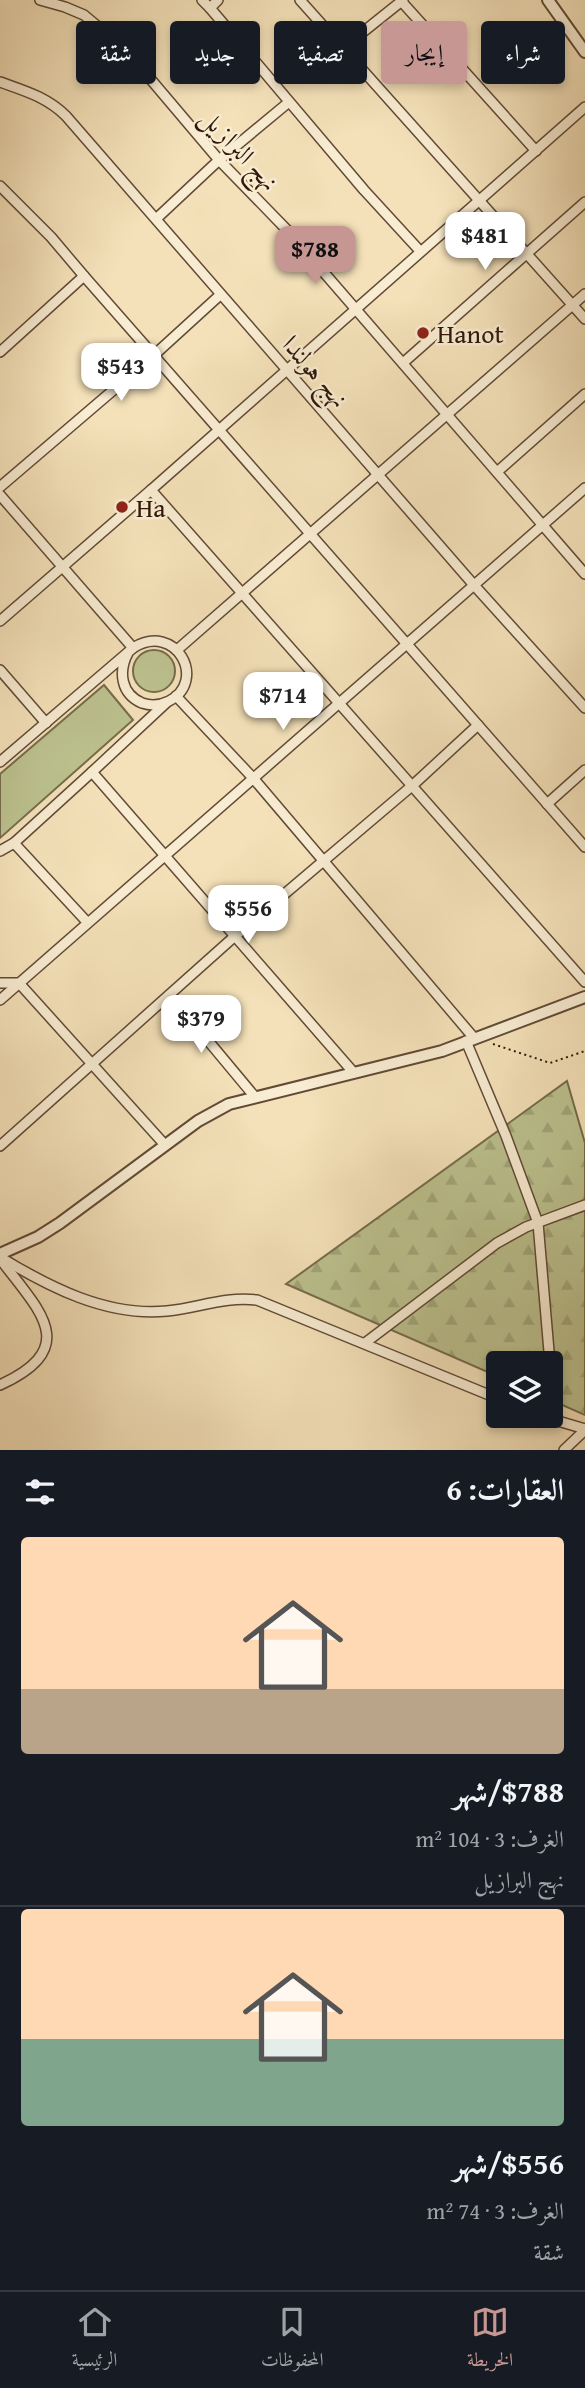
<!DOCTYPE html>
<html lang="ar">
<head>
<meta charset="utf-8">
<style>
  :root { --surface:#171b24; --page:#242831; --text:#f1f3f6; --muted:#9ea1a6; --line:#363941; --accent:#c59692 }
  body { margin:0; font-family:"Gentium Book Plus",Amiri,serif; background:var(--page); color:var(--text); direction:rtl; height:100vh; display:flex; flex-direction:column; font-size:26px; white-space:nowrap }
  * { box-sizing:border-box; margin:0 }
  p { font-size:23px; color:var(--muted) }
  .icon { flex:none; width:38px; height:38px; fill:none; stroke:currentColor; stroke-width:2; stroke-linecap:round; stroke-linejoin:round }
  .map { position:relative; height:1450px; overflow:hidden; direction:ltr }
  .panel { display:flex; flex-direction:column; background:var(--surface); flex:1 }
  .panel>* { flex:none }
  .hud { position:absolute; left:21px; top:21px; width:544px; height:63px; direction:rtl; display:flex; gap:14px }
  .fabs { position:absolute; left:486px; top:1351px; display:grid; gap:14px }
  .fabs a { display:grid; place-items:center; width:77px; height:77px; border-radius:7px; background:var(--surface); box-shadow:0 4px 10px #0003; font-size:35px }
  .price { position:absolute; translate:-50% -60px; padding:0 16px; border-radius:14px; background:#fff; color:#222; font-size:23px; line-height:46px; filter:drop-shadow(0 2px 4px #0008) }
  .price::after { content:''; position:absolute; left:50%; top:42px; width:21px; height:16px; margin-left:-10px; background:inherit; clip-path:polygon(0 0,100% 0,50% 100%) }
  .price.on { background:var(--accent); color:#111 }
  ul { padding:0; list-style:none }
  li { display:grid; align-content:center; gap:14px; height:371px; padding:0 21px }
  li+li { border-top:2px solid var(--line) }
  li span { display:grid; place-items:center; height:217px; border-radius:7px; color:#555 }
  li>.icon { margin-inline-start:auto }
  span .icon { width:126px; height:126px; fill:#fffc; stroke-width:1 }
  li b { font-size:30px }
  h2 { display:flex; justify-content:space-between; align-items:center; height:84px; padding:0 21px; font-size:30px }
  .chip { padding:0 24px; border-radius:7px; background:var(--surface); box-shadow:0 4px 10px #0003; font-size:24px; line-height:63px }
  .chip.on { background:var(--accent); color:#111 }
  .menu { display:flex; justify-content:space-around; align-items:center; height:98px; border-top:2px solid var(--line); background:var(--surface); font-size:19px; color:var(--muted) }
  .menu a { display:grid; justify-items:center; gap:4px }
  .menu .on { color:var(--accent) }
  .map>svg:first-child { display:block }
  .forest { fill:url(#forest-firs); stroke:#766c4c; stroke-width:2 }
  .garden { fill:#bcc28f; stroke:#766c4c; stroke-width:2 }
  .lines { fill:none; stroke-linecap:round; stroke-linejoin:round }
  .minor-casing { stroke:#614a36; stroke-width:12 }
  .tertiary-casing { stroke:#614a36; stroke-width:14 }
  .path { stroke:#30170a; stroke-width:2; stroke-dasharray:2 3.5; stroke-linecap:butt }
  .minor { stroke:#f8ecd2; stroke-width:9 }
  .tertiary { stroke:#f8ecd2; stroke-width:10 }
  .poi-dot { fill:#8f2418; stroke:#f8ecd2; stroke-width:2.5 }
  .labels { text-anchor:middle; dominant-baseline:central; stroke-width:5; stroke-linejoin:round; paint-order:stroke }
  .street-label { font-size:26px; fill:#30170a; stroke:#f8ecd2 }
  .poi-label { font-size:26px; fill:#30170a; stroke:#f8ecd2; text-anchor:start }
</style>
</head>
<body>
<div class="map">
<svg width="585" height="1450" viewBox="0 0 585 1450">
  <defs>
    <pattern id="forest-firs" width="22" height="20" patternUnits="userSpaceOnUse" patternTransform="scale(1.75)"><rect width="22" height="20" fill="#bcc28f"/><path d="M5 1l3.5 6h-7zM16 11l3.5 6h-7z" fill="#a2a67a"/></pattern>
  </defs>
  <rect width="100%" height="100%" fill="#f4e1b9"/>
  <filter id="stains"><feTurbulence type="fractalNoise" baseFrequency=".00286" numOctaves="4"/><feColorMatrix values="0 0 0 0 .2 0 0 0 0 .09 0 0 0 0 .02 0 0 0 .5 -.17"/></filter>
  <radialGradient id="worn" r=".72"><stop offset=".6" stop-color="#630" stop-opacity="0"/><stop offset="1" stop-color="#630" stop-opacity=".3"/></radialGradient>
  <path class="forest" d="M567 1081 585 1143V1415L551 1400V1363H499V1377L286 1284Z"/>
  <g class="garden">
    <circle cx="154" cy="671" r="21"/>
    <path d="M104 685 133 720 0 838V774Z"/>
  </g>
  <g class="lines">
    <g class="minor-casing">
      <g id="minor">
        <path d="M40 0 65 7 84 15 125 49 219 160 288 231 585 574"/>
        <path d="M202 0 210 8"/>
        <path d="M218 0 210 8 364 190 420 251"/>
        <path d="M300 0 585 319"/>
        <path d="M402 2 536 151"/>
        <path d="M343 48 403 0"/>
        <path d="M0 82C25 91 47 97 66 116L473 584 585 708"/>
        <path d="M0 186 51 237 84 276"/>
        <path d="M156 219 219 160 289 102"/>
        <path d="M0 352 84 276 585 847"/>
        <path d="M403 363 585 202"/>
        <path d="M497 472 585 394"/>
        <path d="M0 487 152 357 220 295"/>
        <path d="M151 490 585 107"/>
        <path d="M0 495 133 648"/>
        <path d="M0 621 151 490 585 982"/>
        <path d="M177 650 585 294"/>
        <path d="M0 670 46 723"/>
        <path d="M176 696 253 778 474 1038"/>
        <path d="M166 703 92 772 354 1073"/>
        <path d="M0 762 133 648C176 621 208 681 169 701 161 705 151 706 142 703 121 694 118 672 128 653"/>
        <path d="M547 804 585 770"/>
        <path d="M14 843 87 922"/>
        <path d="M0 851 14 843 92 772"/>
        <path d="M0 983H19L165 1145"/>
        <path d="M170 995 255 1097"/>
        <path d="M0 1000 585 488"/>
        <path d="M466 1041 506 1136 538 1223 550 1363"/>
        <path d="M0 1146 235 936 413 785 478 725"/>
        <path d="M0 1257C49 1287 107 1317 167 1311 198 1308 225 1296 257 1300L499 1399"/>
        <path d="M365 1343 497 1243 526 1227 585 1205"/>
        <path d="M551 1377 554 1420"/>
        <path d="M0 1385C82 1347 39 1311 1 1260"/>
        <path d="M541 1416 585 1429"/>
        <path d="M564 1450 585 1430"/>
      </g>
    </g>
    <g class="tertiary-casing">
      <g id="tertiary">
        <path d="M548 0 585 52"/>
        <path d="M0 1254 38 1237 60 1223 198 1121 229 1104 442 1051 585 997"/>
      </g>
    </g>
    <path class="path" d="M493 1044 550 1063 585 1051"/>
    <use href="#minor" class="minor"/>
    <use href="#tertiary" class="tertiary"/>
  </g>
  <g class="poi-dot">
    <circle cx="423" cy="333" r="7"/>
    <circle cx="122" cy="507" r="7"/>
  </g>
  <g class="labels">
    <g class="street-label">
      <text transform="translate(240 149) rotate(47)">نهج البرازيل</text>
      <text transform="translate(316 371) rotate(49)">نهج هولندا</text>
    </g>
    <g class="poi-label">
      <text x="437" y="333">Hanot</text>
      <text x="136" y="507">Ha</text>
    </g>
  </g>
  <rect width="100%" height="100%" filter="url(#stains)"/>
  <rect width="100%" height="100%" fill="url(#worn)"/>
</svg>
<div class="fabs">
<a><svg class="icon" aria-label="layers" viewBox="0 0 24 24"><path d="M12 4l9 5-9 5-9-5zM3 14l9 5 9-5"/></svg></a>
</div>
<b class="price" style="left:485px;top:272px">$481</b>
<b class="price on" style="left:315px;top:286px">$788</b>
<b class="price" style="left:121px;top:403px">$543</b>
<b class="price" style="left:283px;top:732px">$714</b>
<b class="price" style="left:248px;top:945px">$556</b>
<b class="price" style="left:201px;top:1055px">$379</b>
<div class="hud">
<a class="chip">شراء</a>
<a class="chip on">إيجار</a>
<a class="chip">تصفية</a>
<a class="chip">جديد</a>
<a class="chip">شقة</a>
</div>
</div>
<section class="panel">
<h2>العقارات: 6<svg class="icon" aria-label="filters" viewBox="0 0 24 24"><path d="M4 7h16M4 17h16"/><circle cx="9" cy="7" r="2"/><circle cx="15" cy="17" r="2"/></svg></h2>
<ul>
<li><span style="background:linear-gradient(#ffd9b3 70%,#b9a48a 0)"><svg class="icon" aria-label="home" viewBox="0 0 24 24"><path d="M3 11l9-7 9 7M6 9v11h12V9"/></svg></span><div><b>$788/شهر</b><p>الغرف: 3 · 104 m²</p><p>نهج البرازيل</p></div></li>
<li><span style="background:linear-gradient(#ffd9b3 60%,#7fa58c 0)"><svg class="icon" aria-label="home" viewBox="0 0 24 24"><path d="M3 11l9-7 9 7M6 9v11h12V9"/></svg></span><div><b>$556/شهر</b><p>الغرف: 3 · 74 m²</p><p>شقة</p></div></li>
</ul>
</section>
<nav class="menu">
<a class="on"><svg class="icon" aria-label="map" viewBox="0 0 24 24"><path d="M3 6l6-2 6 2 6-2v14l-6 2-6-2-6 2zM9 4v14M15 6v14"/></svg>الخريطة</a>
<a><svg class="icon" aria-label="saved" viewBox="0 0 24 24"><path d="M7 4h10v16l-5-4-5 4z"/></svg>المحفوظات</a>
<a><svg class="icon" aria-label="home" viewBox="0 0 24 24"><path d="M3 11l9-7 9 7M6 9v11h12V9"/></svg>الرئيسية</a>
</nav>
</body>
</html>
